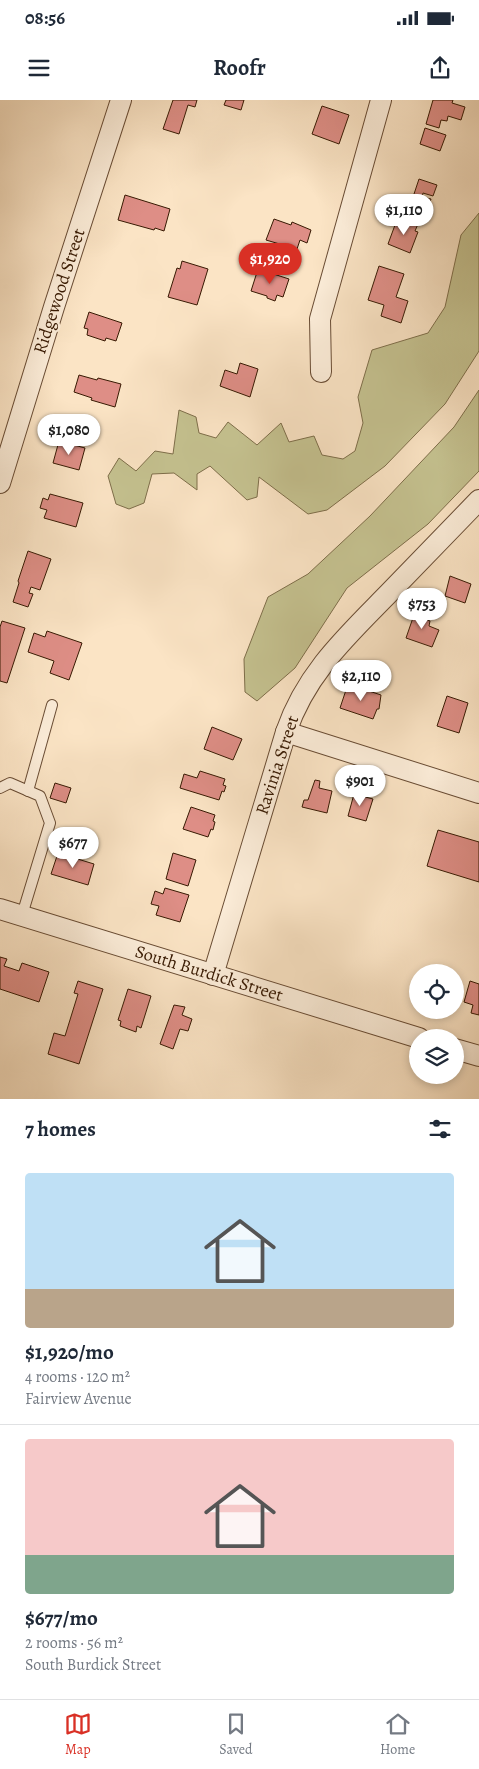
<!DOCTYPE html>
<html lang="en">
<head>
<meta charset="utf-8">
<style>
  :root { --surface:#fff; --page:#f2f2f3; --text:#1f2937; --muted:#747a83; --line:#e0e1e3; --accent:#d93025 }
  body { margin:0; font-family:Alegreya,serif; background:var(--page); color:var(--text); height:100vh; display:flex; flex-direction:column; font-size:19px; white-space:nowrap }
  * { box-sizing:border-box; margin:0 }
  p { font-size:16px; color:var(--muted) }
  .icon { flex:none; width:28px; height:28px; fill:none; stroke:currentColor; stroke-width:2; stroke-linecap:round; stroke-linejoin:round }
  .map { position:relative; height:999px; overflow:hidden }
  .panel { display:flex; flex-direction:column; background:var(--surface); flex:1 }
  .panel>* { flex:none }
  .buttons { position:absolute; left:409px; top:864px; display:grid; gap:10px }
  .buttons a { display:grid; place-items:center; width:55px; height:55px; border-radius:50%; background:var(--surface); box-shadow:0 2px 8px #0003; font-size:25px }
  .price { position:absolute; translate:-50% -42px; padding:0 11px; border-radius:18px; background:#fff; color:#222; font-size:16px; line-height:32px; filter:drop-shadow(0 1px 2px #0008) }
  .price::after { content:''; position:absolute; left:50%; top:30px; width:15px; height:11px; margin-left:-8px; background:inherit; clip-path:polygon(0 0,100% 0,50% 100%) }
  .price.on { background:var(--accent); color:#fff }
  ul { padding:0; list-style:none }
  li { display:grid; align-content:center; gap:10px; height:265px; padding:0 25px }
  li+li { border-top:1px solid var(--line) }
  li span { display:grid; place-items:center; height:155px; border-radius:5px; color:#555 }
  li>.icon { margin-inline-start:auto }
  span .icon { width:90px; height:90px; fill:#fffc; stroke-width:1 }
  li b { font-size:21px }
  h2 { display:flex; justify-content:space-between; align-items:center; height:60px; padding:0 25px; font-size:21px }
  .status { display:flex; justify-content:space-between; align-items:center; height:35px; padding:0 25px; background:var(--surface); direction:ltr }
  .status svg { height:14px; fill:currentColor }
  header { display:flex; justify-content:space-between; align-items:center; height:65px; padding:0 25px; background:var(--surface); font-size:22px; font-weight:700 }
  .tabs { display:flex; justify-content:space-around; align-items:center; height:70px; border-top:1px solid var(--line); background:var(--surface); font-size:14px; color:var(--muted) }
  .tabs a { display:grid; justify-items:center; gap:2px }
  .tabs .on { color:var(--accent) }
  .map>svg:first-child { display:block }
  .green { fill:#c5c290; stroke:#7e6e4a }
  .building { fill:#de8e86; stroke:#381a03 }
  .lines { fill:none; stroke-linecap:round; stroke-linejoin:round }
  .service-casing { stroke:#694c34; stroke-width:12 }
  .minor-casing { stroke:#694c34; stroke-width:22 }
  .service { stroke:#fcedd9; stroke-width:10 }
  .minor { stroke:#fcedd9; stroke-width:20 }
  .labels { text-anchor:middle; dominant-baseline:central; stroke-width:4.5; stroke-linejoin:round; paint-order:stroke }
  .street-label { font-size:18px; fill:#381a03; stroke:#fcedd9 }
</style>
</head>
<body>
<div class="status"><b>08:56</b><svg viewBox="0 0 49 12"><path d="M0 12V9h3v3zM5 12V6h3v6zM10 12V3h3v9zM15 12V0h3v12zM26 1h20v11H26zM47 4h2v5h-2z"/></svg></div>
<header><svg class="icon" aria-label="menu" viewBox="0 0 24 24"><path d="M4 6h16M4 12h16M4 18h16"/></svg>Roofr<svg class="icon" aria-label="share" viewBox="0 0 24 24"><path d="M12 15V3M7 8l5-5 5 5M5 13v7h14v-7"/></svg></header>
<div class="map">
<svg width="479" height="999" viewBox="0 0 479 999">
  <rect width="100%" height="100%" fill="#fbe4c5"/>
  <filter id="stains"><feTurbulence type="fractalNoise" baseFrequency=".004" numOctaves="4"/><feColorMatrix values="0 0 0 0 .2 0 0 0 0 .09 0 0 0 0 .02 0 0 0 .5 -.17"/></filter>
  <radialGradient id="worn" r=".72"><stop offset=".6" stop-color="#630" stop-opacity="0"/><stop offset="1" stop-color="#630" stop-opacity=".3"/></radialGradient>
  <g class="green">
    <path d="M479 113V251L445 304 385 366 327 410 308 414 259 377 257 397 247 400 210 366 197 374V390L174 373 152 374 144 403 129 409 116 404 108 376 119 358 136 371 155 351 173 354 179 310 196 317 199 333 216 338 228 322 257 345 281 323 289 342 314 336 322 355 343 359 355 351 363 323 358 297 372 250 428 233 445 207 461 135Z"/>
    <path d="M479 290V371L428 424 347 488 295 568 257 601 245 592 244 559 268 497 308 474 370 416 454 327Z"/>
  </g>
  <g class="building">
    <path d="M173 0H197L195 7 188 5 179 34 163 29Z"/>
    <path d="M226 0H244L241 10 224 5Z"/>
    <path d="M433 0H453L452 3 465 7 461 20 448 16 447 21 441 20 439 28 426 24Z"/>
    <path d="M322 6 349 15 339 44 312 34Z"/>
    <path d="M425 28 446 35 440 51 420 44Z"/>
    <path d="M419 79 437 85 433 96 423 93 422 97 431 99 427 111 410 106Z"/>
    <path d="M125 95 170 109 164 131 155 128 154 130 118 120Z"/>
    <path d="M274 119 291 125 292 122 311 130 307 143 300 140 295 155 281 150 283 145 266 140Z"/>
    <path d="M403 119 418 124 415 131 418 132 410 153 388 144 395 125 400 127Z"/>
    <path d="M182 161 208 169 197 205 168 197 177 168 180 169Z"/>
    <path d="M379 166 404 174 396 197 408 201 401 223 381 216 384 205 368 200Z"/>
    <path d="M258 169 289 179 283 197 277 195 275 201 267 198V196L251 191Z"/>
    <path d="M89 212 122 223 116 241 106 238 105 241 87 235 88 229 84 228Z"/>
    <path d="M240 263 258 269 250 297 220 286 225 270 237 274Z"/>
    <path d="M79 275 97 280 98 278 121 284 115 307 91 300 92 298 74 292Z"/>
    <path d="M59 341 85 348 79 370 53 363Z"/>
    <path d="M50 394 83 403 76 427 44 418 47 410 40 408 43 398 48 400Z"/>
    <path d="M28 451 51 459 40 490 31 487 29 493 33 494 28 507 13 502 19 483 18 481Z"/>
    <path d="M450 476 471 484 465 503 445 496Z"/>
    <path d="M416 509 424 512 422 518 430 521 429 526 439 530 432 547 406 538Z"/>
    <path d="M2 521 25 528 7 583 0 581V527Z"/>
    <path d="M47 531 82 543 69 580 50 573 54 561 28 552 34 533 45 537Z"/>
    <path d="M348 584 381 595 379 609H377L373 619 340 608Z"/>
    <path d="M447 596 468 603 459 633 437 626Z"/>
    <path d="M212 627 242 639 233 660 204 649Z"/>
    <path d="M200 671 225 679 223 685 226 686 224 692 222 691 219 700 180 688 184 674 197 678Z"/>
    <path d="M315 680 320 681 319 688 332 691 327 713 302 707 304 700H308Z"/>
    <path d="M55 683 71 688 66 703 50 698Z"/>
    <path d="M354 694 373 699 366 721 348 716Z"/>
    <path d="M191 707 215 715 213 721 215 722 213 730 211 729 208 737 183 729Z"/>
    <path d="M438 730 479 742V782L427 766Z"/>
    <path d="M58 753 94 764 88 785 51 774Z"/>
    <path d="M173 753 196 760 188 786 166 779Z"/>
    <path d="M165 788 189 795 180 822 156 815 159 806 151 804 155 791 163 794Z"/>
    <path d="M0 857 7 859 4 866 19 871 22 863 49 872 39 902 0 889Z"/>
    <path d="M78 881 103 889 79 964 48 954 54 933 65 936 78 894 74 893Z"/>
    <path d="M470 881 479 884V915L471 913 473 905 464 902Z"/>
    <path d="M128 889 151 896 141 928 137 926 136 932 120 926 121 921 118 920Z"/>
    <path d="M174 905 185 907 182 915 192 919 188 931 180 929 173 949 160 944Z"/>
  </g>
  <g class="lines">
    <g class="service-casing">
      <g id="service">
        <path d="M0 688 10 683 40 696 50 723 22 815"/>
        <path d="M28 691 52 605"/>
      </g>
    </g>
    <g class="minor-casing">
      <g id="minor">
        <path d="M321 272 320 219 381 0"/>
        <path d="M0 383 54 207 121 0"/>
        <path d="M286 632 479 693"/>
        <path d="M0 809 419 938"/>
        <path d="M213 875 286 632C306 573 347 536 389 493 419 462 449 431 479 400"/>
        <path d="M455 949 479 956"/>
      </g>
    </g>
    <use href="#service" class="service"/>
    <use href="#minor" class="minor"/>
  </g>
  <g class="labels">
    <g class="street-label">
      <text transform="translate(59 191) rotate(-72)">Ridgewood Street</text>
      <text transform="translate(277 665) rotate(-72)">Ravinia Street</text>
      <text transform="translate(209 873) rotate(17)">South Burdick Street</text>
    </g>
  </g>
  <rect width="100%" height="100%" filter="url(#stains)"/>
  <rect width="100%" height="100%" fill="url(#worn)"/>
</svg>
<div class="buttons">
<a><svg class="icon" aria-label="locate" viewBox="0 0 24 24"><circle cx="12" cy="12" r="6"/><path d="M12 2v4M12 18v4M2 12h4M18 12h4"/></svg></a>
<a><svg class="icon" aria-label="layers" viewBox="0 0 24 24"><path d="M12 4l9 5-9 5-9-5zM3 14l9 5 9-5"/></svg></a>
</div>
<b class="price" style="left:404px;top:136px">$1,110</b>
<b class="price on" style="left:270px;top:185px">$1,920</b>
<b class="price" style="left:69px;top:356px">$1,080</b>
<b class="price" style="left:422px;top:530px">$753</b>
<b class="price" style="left:361px;top:602px">$2,110</b>
<b class="price" style="left:360px;top:707px">$901</b>
<b class="price" style="left:73px;top:769px">$677</b>
</div>
<section class="panel">
<h2>7 homes<svg class="icon" aria-label="filters" viewBox="0 0 24 24"><path d="M4 7h16M4 17h16"/><circle cx="9" cy="7" r="2"/><circle cx="15" cy="17" r="2"/></svg></h2>
<ul>
<li><span style="background:linear-gradient(#bfe0f5 75%,#b9a48a 0)"><svg class="icon" aria-label="home" viewBox="0 0 24 24"><path d="M3 11l9-7 9 7M6 9v11h12V9"/></svg></span><div><b>$1,920/mo</b><p>4 rooms · 120 m²</p><p>Fairview Avenue</p></div></li>
<li><span style="background:linear-gradient(#f6c9c9 75%,#7fa58c 0)"><svg class="icon" aria-label="home" viewBox="0 0 24 24"><path d="M3 11l9-7 9 7M6 9v11h12V9"/></svg></span><div><b>$677/mo</b><p>2 rooms · 56 m²</p><p>South Burdick Street</p></div></li>
</ul>
</section>
<nav class="tabs">
<a class="on"><svg class="icon" aria-label="map" viewBox="0 0 24 24"><path d="M3 6l6-2 6 2 6-2v14l-6 2-6-2-6 2zM9 4v14M15 6v14"/></svg>Map</a>
<a><svg class="icon" aria-label="saved" viewBox="0 0 24 24"><path d="M7 4h10v16l-5-4-5 4z"/></svg>Saved</a>
<a><svg class="icon" aria-label="home" viewBox="0 0 24 24"><path d="M3 11l9-7 9 7M6 9v11h12V9"/></svg>Home</a>
</nav>
</body>
</html>
